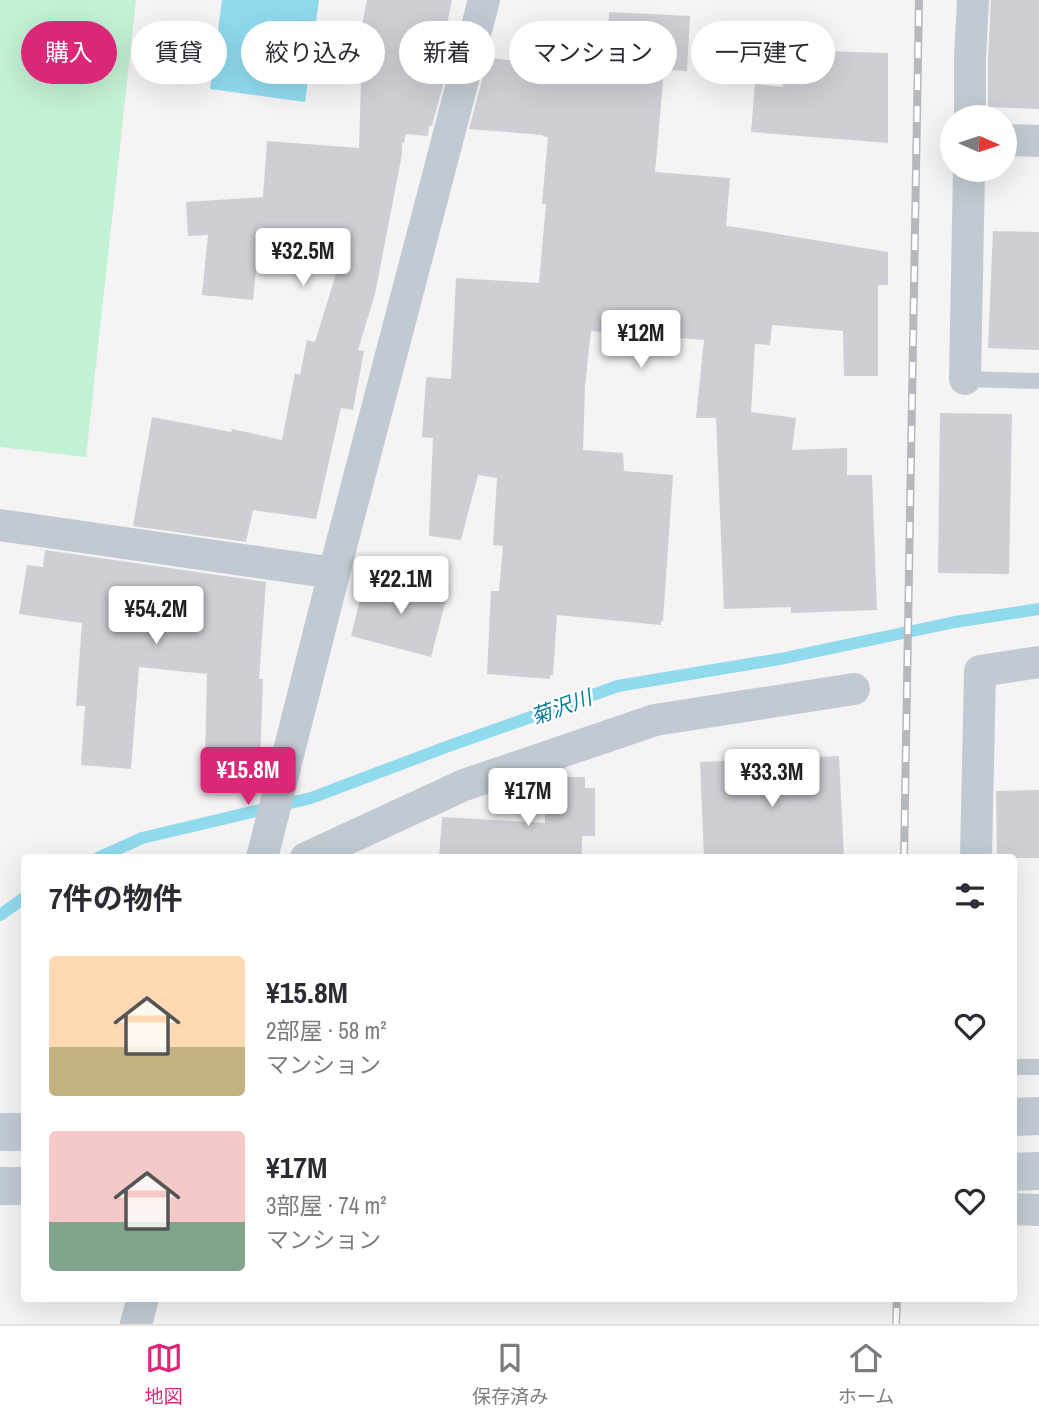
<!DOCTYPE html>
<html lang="ja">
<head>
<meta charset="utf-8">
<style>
  :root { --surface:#fff; --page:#f7f7f7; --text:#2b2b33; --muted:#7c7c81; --line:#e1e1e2; --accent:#db2777 }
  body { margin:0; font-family:"Archivo Narrow","Noto Sans JP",sans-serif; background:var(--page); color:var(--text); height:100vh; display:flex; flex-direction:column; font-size:26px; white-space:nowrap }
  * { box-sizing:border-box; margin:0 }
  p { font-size:23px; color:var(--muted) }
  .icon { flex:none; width:38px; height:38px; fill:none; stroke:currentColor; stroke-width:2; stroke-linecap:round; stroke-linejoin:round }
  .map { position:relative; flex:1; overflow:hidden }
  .panel { position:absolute; left:21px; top:854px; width:996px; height:448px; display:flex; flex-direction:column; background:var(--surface); border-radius:7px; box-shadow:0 7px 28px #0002 }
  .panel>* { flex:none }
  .top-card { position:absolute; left:21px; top:21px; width:998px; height:63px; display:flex; gap:14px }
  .needle { width:46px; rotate:93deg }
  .tools { position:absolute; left:940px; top:105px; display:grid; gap:14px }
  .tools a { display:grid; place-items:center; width:77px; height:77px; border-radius:50%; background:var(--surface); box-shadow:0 7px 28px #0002; font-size:35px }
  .price { position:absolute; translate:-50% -60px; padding:0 16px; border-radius:7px; background:#fff; color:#222; font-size:23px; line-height:46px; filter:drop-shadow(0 2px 4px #0008) }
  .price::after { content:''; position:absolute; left:50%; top:42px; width:21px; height:16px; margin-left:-10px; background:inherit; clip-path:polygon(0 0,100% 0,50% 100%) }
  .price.current { background:var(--accent); color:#fff }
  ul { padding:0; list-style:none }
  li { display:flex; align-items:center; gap:21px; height:175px; padding:0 28px }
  li span { display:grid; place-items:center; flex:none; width:196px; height:140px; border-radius:7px; color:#555 }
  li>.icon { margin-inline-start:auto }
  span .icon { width:84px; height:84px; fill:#fffc; stroke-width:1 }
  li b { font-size:30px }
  h2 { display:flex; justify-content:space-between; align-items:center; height:84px; padding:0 28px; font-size:30px }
  .tag { padding:0 24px; border-radius:32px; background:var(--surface); box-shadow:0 7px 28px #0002; font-size:24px; line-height:63px }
  .tag.current { background:var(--accent); color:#fff }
  .tab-bar { display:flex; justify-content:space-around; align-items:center; height:98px; border-top:2px solid var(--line); background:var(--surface); font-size:19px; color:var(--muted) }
  .tab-bar a { display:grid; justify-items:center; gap:4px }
  .tab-bar .current { color:var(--accent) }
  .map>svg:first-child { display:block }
  .green { fill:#c3f1d5 }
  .water { fill:#90daee }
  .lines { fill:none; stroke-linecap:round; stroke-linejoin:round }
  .stream { stroke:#90daee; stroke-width:12 }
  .building { fill:#cdcfd5 }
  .lane { stroke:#c1cad2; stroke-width:16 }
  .street { stroke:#c1cad2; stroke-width:32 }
  .secondary { stroke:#c1cbd6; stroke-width:38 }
  .rail-casing { stroke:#b5b8bd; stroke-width:8 }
  .rail { stroke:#fff; stroke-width:5; stroke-dasharray:16; stroke-linecap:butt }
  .labels { text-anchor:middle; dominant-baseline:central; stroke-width:5; stroke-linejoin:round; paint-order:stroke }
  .water-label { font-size:21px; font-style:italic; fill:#0c7c9b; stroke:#fff }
</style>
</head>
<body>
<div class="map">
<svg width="1039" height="1324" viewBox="0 0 1039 1324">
  <rect width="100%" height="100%" fill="#f5f3f3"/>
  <path class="green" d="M0 0H136L86 457 0 447Z"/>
  <path class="water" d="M222 0H319L305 102 210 89Z"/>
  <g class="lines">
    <g class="stream">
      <path d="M98 858 142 838 311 798 446 747 618 686 780 659 955 622 1039 609"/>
      <path d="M0 915 24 898"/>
    </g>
  </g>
  <g class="building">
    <path d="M367 0H452L441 54 451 55 432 126H429L428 136 406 134 404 143H402V154L375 294 358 350 364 351 353 410 341 408 316 519 253 510 246 542 133 526 152 417 231 432 232 429 282 440 295 373 300 375 307 340 315 342 343 251H330L331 242 259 241 253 300 202 295 208 235 188 236 186 202 263 197 267 141 359 148 362 45 358 44Z"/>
    <path d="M991 0H1039V109L988 107V57Z"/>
    <path d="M609 12 690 16 687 71 664 70 655 172 730 178 726 226 735 227 888 252V285H878V376H844L843 331 772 325 770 345 755 344 751 412 796 418 792 450 847 448V475H872L877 610 791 613V607L724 609 716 418H696L704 340 591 331 585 386 583 450 623 453 624 471 673 475 663 621H661V625L557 615 553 675H550V679L487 674 491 591H499L503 546 493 545 497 478 478 475 461 540 429 536 433 438 422 437 426 380 427 377 451 379 456 278 539 283 546 204H542L548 137 543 136V135L469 129 488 58 606 69Z"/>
    <path d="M784 50 888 53V143L751 132 755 84 783 87Z"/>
    <path d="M993 231 1039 232V350L988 348Z"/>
    <path d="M940 413 1012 414 1009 574 938 573Z"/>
    <path d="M45 550 266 582 259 679H263L260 762 205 760 207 674 139 667 131 769 81 765 85 706H76L82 623 19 614 27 565 43 567Z"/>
    <path d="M370 583 449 588 431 657 351 636 362 592 368 593Z"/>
    <path d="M839 756 844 858H704L700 762Z"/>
    <path d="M545 777H585V788H595V836H582V858H439L442 817 545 823Z"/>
    <path d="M1039 790V858H997L996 791Z"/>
  </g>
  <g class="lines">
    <g class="lane">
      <path d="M965 379 1039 381"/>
      <path d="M1013 1067H1039"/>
    </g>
    <g class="street">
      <path d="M970 117V57L973 0"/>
      <path d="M1004 140 1039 141"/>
      <path d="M965 379 969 170"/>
      <path d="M0 525 334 573"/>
      <path d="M262 858 334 573 484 0"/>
      <path d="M306 858 464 785 655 720 854 689"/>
      <path d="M976 858 980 671 1039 662"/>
      <path d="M1013 1209 1039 1210"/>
      <path d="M136 1324 143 1298"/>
    </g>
    <g class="secondary">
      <path d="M1013 1117 1039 1116"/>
      <path d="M0 1132H24"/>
      <path d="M1013 1172 1039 1171"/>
      <path d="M0 1186H24"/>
    </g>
    <g class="rail-casing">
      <g id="rail">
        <path d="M904 858 919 0"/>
        <path d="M896 1324 897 1298"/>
      </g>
    </g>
    <use href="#rail" class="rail"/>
  </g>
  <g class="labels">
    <g class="water-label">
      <text transform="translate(561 707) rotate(-20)">菊沢川</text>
    </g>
  </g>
</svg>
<div class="tools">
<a><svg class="needle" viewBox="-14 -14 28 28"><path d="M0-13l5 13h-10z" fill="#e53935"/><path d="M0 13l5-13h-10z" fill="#7c7c81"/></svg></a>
</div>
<b class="price" style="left:303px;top:288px">¥32.5M</b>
<b class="price" style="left:641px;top:370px">¥12M</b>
<b class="price" style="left:401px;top:616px">¥22.1M</b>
<b class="price" style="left:156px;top:646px">¥54.2M</b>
<b class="price current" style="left:248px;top:807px">¥15.8M</b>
<b class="price" style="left:772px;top:809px">¥33.3M</b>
<b class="price" style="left:528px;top:828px">¥17M</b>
<div class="top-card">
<a class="tag current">購入</a>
<a class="tag">賃貸</a>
<a class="tag">絞り込み</a>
<a class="tag">新着</a>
<a class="tag">マンション</a>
<a class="tag">一戸建て</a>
</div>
<section class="panel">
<h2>7件の物件<svg class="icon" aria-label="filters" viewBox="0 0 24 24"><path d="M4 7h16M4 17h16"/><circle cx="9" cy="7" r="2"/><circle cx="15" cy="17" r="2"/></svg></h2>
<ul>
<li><span style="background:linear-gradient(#ffd9b3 65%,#c2b280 0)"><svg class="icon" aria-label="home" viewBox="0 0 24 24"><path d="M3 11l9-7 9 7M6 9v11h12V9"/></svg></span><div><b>¥15.8M</b><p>2部屋 · 58 m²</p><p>マンション</p></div><svg class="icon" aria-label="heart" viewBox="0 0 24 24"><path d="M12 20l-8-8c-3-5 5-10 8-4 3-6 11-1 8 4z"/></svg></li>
<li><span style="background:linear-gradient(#f6c9c9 65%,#7fa58c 0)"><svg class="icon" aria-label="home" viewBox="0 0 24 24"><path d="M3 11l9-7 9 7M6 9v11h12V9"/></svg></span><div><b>¥17M</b><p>3部屋 · 74 m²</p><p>マンション</p></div><svg class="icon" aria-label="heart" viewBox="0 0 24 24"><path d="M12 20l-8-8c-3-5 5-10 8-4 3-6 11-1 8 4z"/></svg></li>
</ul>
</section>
</div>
<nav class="tab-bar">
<a class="current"><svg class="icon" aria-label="map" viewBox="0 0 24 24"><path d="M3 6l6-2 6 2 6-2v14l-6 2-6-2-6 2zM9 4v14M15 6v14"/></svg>地図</a>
<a><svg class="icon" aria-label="saved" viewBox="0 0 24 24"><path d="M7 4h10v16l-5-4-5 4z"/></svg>保存済み</a>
<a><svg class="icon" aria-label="home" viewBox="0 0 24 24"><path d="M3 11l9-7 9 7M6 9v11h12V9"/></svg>ホーム</a>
</nav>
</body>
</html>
